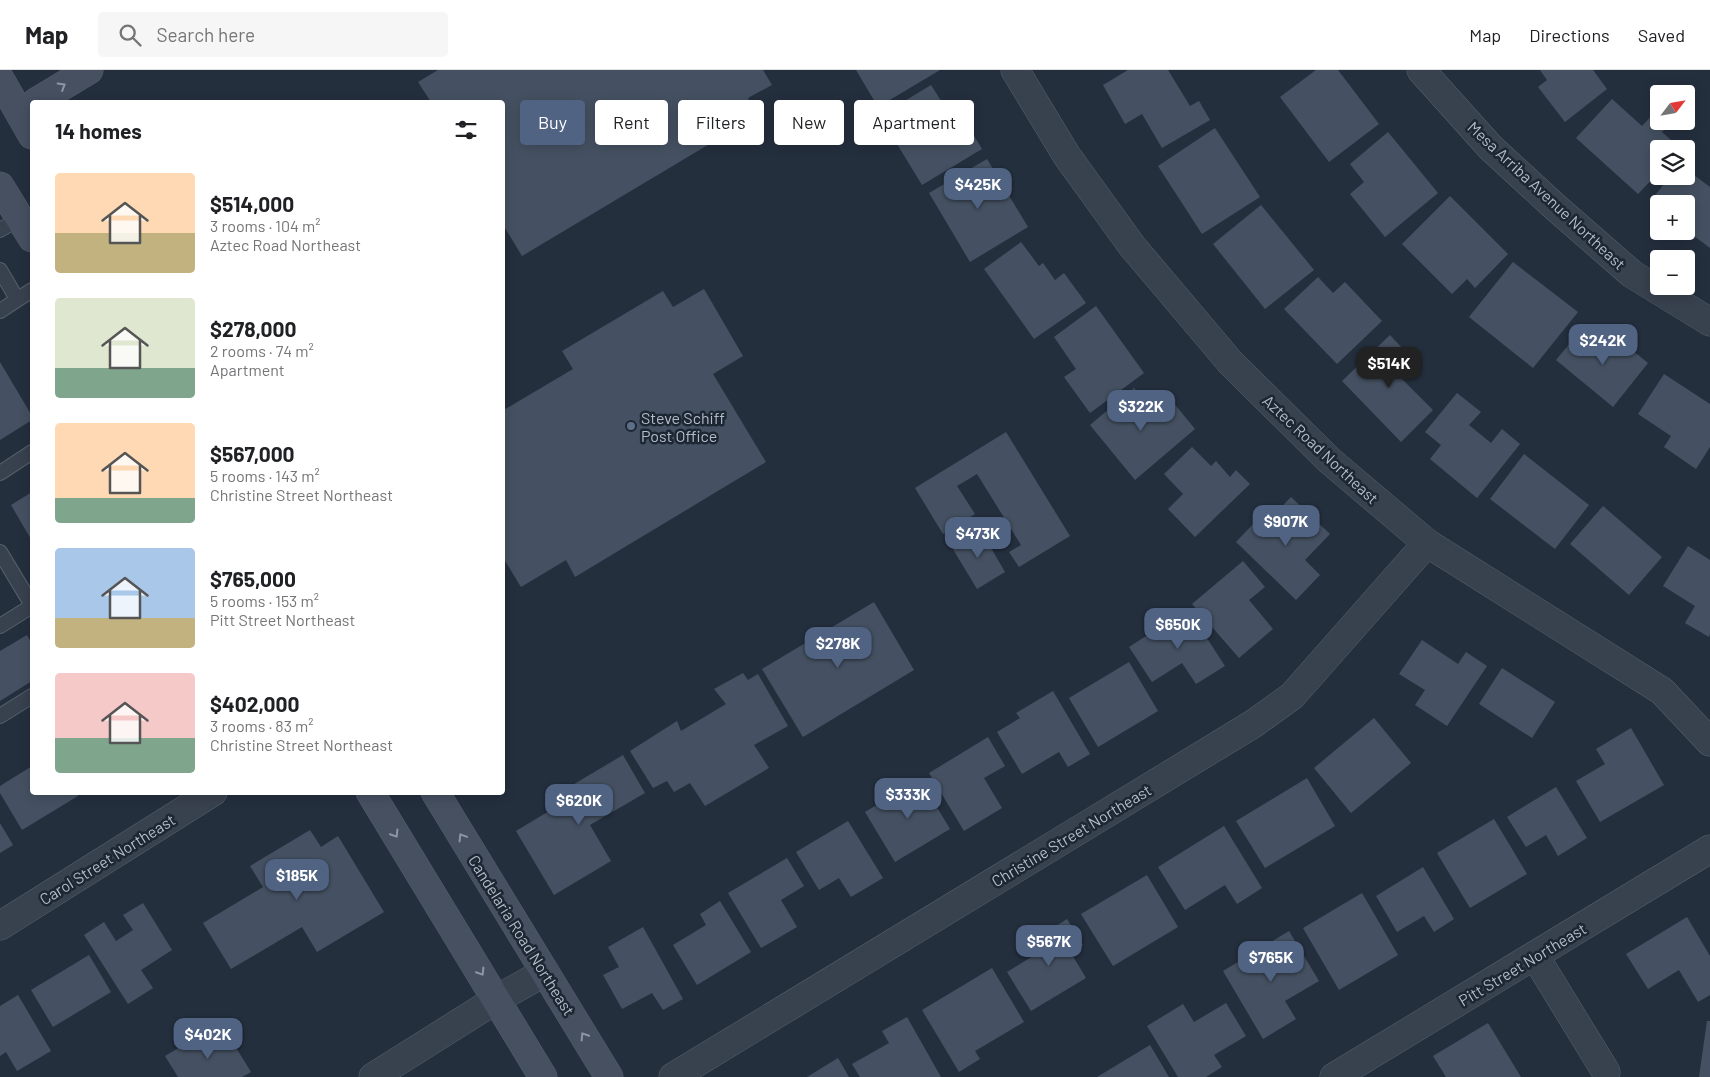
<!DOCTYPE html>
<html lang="en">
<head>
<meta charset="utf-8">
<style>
  :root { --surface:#fff; --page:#f6f6f6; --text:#202124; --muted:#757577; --line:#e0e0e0; --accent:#506383 }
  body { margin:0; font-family:Barlow,sans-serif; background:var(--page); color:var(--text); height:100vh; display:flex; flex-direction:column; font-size:19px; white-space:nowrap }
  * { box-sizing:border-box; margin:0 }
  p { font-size:16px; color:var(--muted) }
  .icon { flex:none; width:28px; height:28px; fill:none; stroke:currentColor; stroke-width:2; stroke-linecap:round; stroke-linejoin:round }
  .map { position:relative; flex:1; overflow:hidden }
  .panel { position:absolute; left:30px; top:30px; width:475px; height:695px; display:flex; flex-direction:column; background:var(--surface); border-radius:5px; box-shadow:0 2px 12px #0003 }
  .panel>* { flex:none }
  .banner { position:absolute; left:520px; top:30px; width:475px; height:45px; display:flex; gap:10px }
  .needle { width:32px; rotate:59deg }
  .fabs { position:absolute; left:1650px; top:15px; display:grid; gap:10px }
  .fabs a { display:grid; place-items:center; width:45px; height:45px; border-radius:5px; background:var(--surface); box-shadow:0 2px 12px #0003; font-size:25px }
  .price { position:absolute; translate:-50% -42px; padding:0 11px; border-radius:10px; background:var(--accent); color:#fff; font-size:16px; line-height:32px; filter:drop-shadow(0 1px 2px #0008) }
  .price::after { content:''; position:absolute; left:50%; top:30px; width:15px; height:11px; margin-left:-8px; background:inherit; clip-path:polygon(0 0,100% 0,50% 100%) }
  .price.current { background:#222; color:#fff }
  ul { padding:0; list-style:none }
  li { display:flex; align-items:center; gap:15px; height:125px; padding:0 25px }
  li span { display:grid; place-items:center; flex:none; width:140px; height:100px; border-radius:5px; color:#555 }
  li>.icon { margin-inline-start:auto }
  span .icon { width:60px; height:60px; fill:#fffc; stroke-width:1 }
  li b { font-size:21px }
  h2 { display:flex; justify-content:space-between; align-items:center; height:60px; padding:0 25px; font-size:21px }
  .pill { padding:0 18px; border-radius:5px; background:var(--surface); box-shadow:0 2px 12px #0003; font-size:18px; line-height:45px }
  .pill.current { background:var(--accent); color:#fff }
  header { display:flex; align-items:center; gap:30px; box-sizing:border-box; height:70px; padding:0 25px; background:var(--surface); border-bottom:1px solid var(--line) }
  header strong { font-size:24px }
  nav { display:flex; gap:28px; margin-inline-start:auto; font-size:18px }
  .search { width:350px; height:45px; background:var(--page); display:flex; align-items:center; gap:12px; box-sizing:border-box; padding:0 18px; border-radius:5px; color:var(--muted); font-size:19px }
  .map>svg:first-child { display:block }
  .building { fill:#455162 }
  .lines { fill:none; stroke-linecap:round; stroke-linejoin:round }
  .service-casing { stroke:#565f6c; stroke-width:16 }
  .minor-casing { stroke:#565f6c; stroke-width:29 }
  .secondary-casing { stroke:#565f6c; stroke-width:29 }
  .service { stroke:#38414e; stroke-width:14 }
  .minor { stroke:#38414e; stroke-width:28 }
  .secondary { stroke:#465061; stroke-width:28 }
  .oneway { stroke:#8e96a5 }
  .service-dot { fill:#5c6f8a; stroke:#1d2633; stroke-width:2 }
  .labels { text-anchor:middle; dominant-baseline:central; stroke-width:5; stroke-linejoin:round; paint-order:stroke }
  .street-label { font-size:16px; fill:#b4bcc9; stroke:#1d2633 }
  .poi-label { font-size:16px; fill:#b4bcc9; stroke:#1d2633; text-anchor:start }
</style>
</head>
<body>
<header>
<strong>Map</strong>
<div class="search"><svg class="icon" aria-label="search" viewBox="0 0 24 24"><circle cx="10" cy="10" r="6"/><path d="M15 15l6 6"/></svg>Search here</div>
<nav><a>Map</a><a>Directions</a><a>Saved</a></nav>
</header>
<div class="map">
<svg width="1710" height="1007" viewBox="0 0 1710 1007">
  <rect width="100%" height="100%" fill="#242f3e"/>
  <g class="building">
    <path d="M438 0H763L772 15 748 28 758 45 522 186 502 153V32H431L418 12Z"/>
    <path d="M856 0H940L878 37Z"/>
    <path d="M1128 0H1168L1190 36 1199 31 1210 50 1162 78 1142 44 1125 54 1103 15Z"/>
    <path d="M1316 0H1338L1379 54 1329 92 1280 27Z"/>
    <path d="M1540 0H1593L1607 19 1565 52 1538 17 1547 10Z"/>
    <path d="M931 15 945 37 954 32 982 79 922 115 880 46Z"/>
    <path d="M1612 29 1642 56 1659 38V51H1672L1662 62 1681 79H1659V102L1638 124 1576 68Z"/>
    <path d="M1215 58 1260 127 1202 164 1158 96Z"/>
    <path d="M1388 62 1438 123 1385 167 1350 124 1364 112 1350 94Z"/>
    <path d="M987 89 1028 157 970 192 929 123Z"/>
    <path d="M1686 99 1710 117V178L1686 160V134H1659V139L1650 132 1670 106H1686Z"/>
    <path d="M1450 126 1508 184 1475 218 1467 209 1452 224 1402 174Z"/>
    <path d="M1261 135 1314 200 1265 239 1213 174Z"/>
    <path d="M1021 172 1039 196 1043 193 1055 210 1064 203 1086 233 1034 269 984 199Z"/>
    <path d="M1513 192 1578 242 1533 298 1469 247Z"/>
    <path d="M1318 207 1333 223 1345 212 1382 251 1337 294 1284 239Z"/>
    <path d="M704 219 743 286 713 304 766 392 575 507 566 490 521 517 502 486V341L573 299 562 281 663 221 673 237Z"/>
    <path d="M1096 236 1144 303 1090 343 1064 307 1076 299 1054 267Z"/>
    <path d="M1581 260 1606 281 1617 268 1648 293 1613 337 1556 290Z"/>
    <path d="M1390 265 1417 294 1402 309 1433 340 1401 372 1342 311Z"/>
    <path d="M0 292 32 346V350L0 370Z"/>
    <path d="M1664 304 1710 334V377L1696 399 1664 377 1671 366 1638 344Z"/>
    <path d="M1134 318 1157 344 1172 331 1195 359 1135 410 1090 355Z"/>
    <path d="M1457 323 1481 342 1469 355 1491 373 1502 359 1520 374 1477 428 1430 389 1441 375 1425 362Z"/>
    <path d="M1006 362 1070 466 1019 497 1009 482 1021 475 977 404 957 416 975 444 943 464 915 418Z"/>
    <path d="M1192 377 1211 396 1216 391 1230 407 1236 400 1250 414 1195 467 1168 439 1183 424 1164 404Z"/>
    <path d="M1524 384 1589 435 1555 479 1490 429Z"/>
    <path d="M32 422V471L11 435Z"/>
    <path d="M1291 427 1330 464 1305 490 1320 505 1296 530 1236 472 1256 451 1262 457Z"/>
    <path d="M1603 436 1662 487 1629 525 1570 474Z"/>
    <path d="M980 459 1005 502 977 519 951 476Z"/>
    <path d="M1688 476 1710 490V564L1709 567 1685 553 1695 536 1663 516Z"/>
    <path d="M1243 491 1265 517 1249 530 1273 559 1239 588 1192 534Z"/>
    <path d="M874 532 914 600 803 667 762 599Z"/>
    <path d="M1188 539 1225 596 1196 614 1182 593 1152 612 1129 577Z"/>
    <path d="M27 565 32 574V611L0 631V581Z"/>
    <path d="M1422 570 1458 594 1466 582 1487 596 1447 656 1415 635 1425 620 1399 604Z"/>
    <path d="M1129 592 1158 641 1098 677 1069 628Z"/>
    <path d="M1502 598 1555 632 1532 668 1479 634Z"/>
    <path d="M743 603 748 610 758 604 788 656 754 675 769 698 705 736 690 713 674 722 667 711 653 718 630 681 677 651 681 661 726 634 714 619Z"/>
    <path d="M1053 621 1090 684 1068 697 1059 682 1022 704 997 662 1020 648 1016 643Z"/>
    <path d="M1374 648 1411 693 1351 743 1314 698Z"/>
    <path d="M1631 658 1664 715 1600 752 1576 711 1605 694 1596 679Z"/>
    <path d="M988 667 1005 696 984 708 1002 738 964 761 929 703Z"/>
    <path d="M623 685 645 723 590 755 611 791 554 825 516 761 569 729 564 720Z"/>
    <path d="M32 696V722H76L78 726 22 760 0 723V716Z"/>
    <path d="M1307 708 1335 756 1265 798 1236 751Z"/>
    <path d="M920 709 950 759 895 792 865 742Z"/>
    <path d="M1556 717 1587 768 1558 786 1546 765 1526 777 1507 747Z"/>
    <path d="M1494 749 1527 804 1470 838 1437 783Z"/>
    <path d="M848 751 883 808 851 827 839 808 819 820 796 782Z"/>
    <path d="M0 753 13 775 0 783Z"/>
    <path d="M1224 756 1262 818 1237 834 1225 815 1185 840 1158 797Z"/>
    <path d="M310 760 321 777 338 766 384 842 317 882 302 857 231 899 203 853 263 817 250 796Z"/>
    <path d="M787 788 804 816 781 830 797 857 761 878 728 823Z"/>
    <path d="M1423 797 1454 849 1434 862 1424 846 1397 862 1376 826Z"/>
    <path d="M1147 805 1178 857 1113 896 1081 844Z"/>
    <path d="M1362 823 1398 885 1339 920 1303 858Z"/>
    <path d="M720 831 751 882 697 915 673 875 706 855 700 844Z"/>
    <path d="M143 833 172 880 141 900 153 918 128 934 84 865 104 852 116 871 133 860 123 845Z"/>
    <path d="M1687 847 1710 886V925L1698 932 1679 900 1648 919 1626 884Z"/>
    <path d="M1067 849 1083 875 1071 883 1086 908 1031 941 1007 902 1044 879 1037 868Z"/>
    <path d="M643 857 683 929 663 940 652 923 622 939 603 905 619 897 608 877Z"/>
    <path d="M1289 861 1319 911 1285 931 1296 949 1263 969 1223 901Z"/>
    <path d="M89 885 111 922 53 957 31 920Z"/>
    <path d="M992 898 1024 952 975 981 980 989 959 1002 922 940Z"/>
    <path d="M18 925 51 981 17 1001 6 982 0 986V936Z"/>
    <path d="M1226 933 1246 966 1214 985 1222 997 1206 1007H1178L1147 956 1183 934 1194 952Z"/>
    <path d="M907 947 941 1007H860L852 994 889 973 882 961Z"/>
    <path d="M1707 951H1710V1007H1699Z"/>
    <path d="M1488 953 1521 1007H1446L1433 986Z"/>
    <path d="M202 964 211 980 230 968 251 1002 242 1007H178L165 986Z"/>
    <path d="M1150 975 1169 1007H1097Z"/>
    <path d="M838 988 849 1007H807Z"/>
  </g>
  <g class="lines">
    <g class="service-casing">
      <g id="service">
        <path d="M0 160 20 148"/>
        <path d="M0 200 17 229"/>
        <path d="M0 241 32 220"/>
        <path d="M0 403 32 382"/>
        <path d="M0 482 32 535"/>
        <path d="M0 556 32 536"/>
        <path d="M0 646 32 626"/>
      </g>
    </g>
    <g class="minor-casing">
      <g id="minor">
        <path d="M1015 0 1067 86 1132 176 1230 292 1329 390 1427 473 1662 621 1710 672"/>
        <path d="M1421 0 1490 77 1554 136 1632 204 1710 252"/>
        <path d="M0 856 213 722"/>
        <path d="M1535 886 1606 1002"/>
        <path d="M373 1007 497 929 545 902"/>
        <path d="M673 1007 1253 654 1292 626 1427 473"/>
        <path d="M1334 1007 1710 779"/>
      </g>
    </g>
    <g class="secondary-casing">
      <g id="secondary">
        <path d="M0 9 32 65"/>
        <path d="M36 32 89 0"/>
        <path d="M0 116 32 168"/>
        <path d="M370 722 543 1007"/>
        <path d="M435 722 609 1007"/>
      </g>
    </g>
    <use href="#service" class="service"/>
    <use href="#minor" class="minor"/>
    <use href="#secondary" class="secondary"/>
  </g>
  <defs><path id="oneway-chevron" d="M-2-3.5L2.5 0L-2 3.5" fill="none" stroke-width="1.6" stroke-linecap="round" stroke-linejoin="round" transform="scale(1.25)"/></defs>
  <g class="oneway">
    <use href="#oneway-chevron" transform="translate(62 16) rotate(-31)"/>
    <use href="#oneway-chevron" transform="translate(395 764) rotate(58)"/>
    <use href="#oneway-chevron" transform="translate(462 767) rotate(-121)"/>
    <use href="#oneway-chevron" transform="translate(481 902) rotate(58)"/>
    <use href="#oneway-chevron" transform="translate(584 966) rotate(-122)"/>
  </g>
  <circle class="service-dot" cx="631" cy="356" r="5"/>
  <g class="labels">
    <g class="street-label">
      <text transform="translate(1547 125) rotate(43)">Mesa Arriba Avenue Northeast</text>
      <text transform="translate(1321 379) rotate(43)">Aztec Road Northeast</text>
      <text transform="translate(1071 765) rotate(-31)">Christine Street Northeast</text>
      <text transform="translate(107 789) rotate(-32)">Carol Street Northeast</text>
      <text transform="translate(522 865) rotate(58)">Candelaria Road Northeast</text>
      <text transform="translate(1522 894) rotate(-31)">Pitt Street Northeast</text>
    </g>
    <g class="poi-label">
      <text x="641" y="347">Steve Schiff<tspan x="641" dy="18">Post Office</tspan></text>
    </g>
  </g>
</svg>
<div class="fabs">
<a><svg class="needle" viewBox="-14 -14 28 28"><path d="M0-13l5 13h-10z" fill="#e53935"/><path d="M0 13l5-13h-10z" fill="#757577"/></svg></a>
<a><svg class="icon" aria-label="layers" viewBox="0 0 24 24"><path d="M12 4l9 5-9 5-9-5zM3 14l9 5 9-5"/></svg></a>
<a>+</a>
<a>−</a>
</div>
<b class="price" style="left:978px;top:140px">$425K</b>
<b class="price" style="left:1603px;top:296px">$242K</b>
<b class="price current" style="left:1389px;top:319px">$514K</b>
<b class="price" style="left:1141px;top:362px">$322K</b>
<b class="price" style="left:1286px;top:477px">$907K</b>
<b class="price" style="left:978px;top:489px">$473K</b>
<b class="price" style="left:1178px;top:580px">$650K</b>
<b class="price" style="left:838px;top:599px">$278K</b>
<b class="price" style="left:908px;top:750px">$333K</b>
<b class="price" style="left:579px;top:756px">$620K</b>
<b class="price" style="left:297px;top:831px">$185K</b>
<b class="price" style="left:1049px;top:897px">$567K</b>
<b class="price" style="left:1271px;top:913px">$765K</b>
<b class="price" style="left:208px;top:990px">$402K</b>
<div class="banner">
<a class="pill current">Buy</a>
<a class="pill">Rent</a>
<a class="pill">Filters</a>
<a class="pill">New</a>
<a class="pill">Apartment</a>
</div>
<section class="panel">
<h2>14 homes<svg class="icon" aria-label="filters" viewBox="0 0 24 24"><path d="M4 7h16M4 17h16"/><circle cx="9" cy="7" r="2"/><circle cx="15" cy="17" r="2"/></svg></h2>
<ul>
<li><span style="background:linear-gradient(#ffd9b3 60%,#c2b280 0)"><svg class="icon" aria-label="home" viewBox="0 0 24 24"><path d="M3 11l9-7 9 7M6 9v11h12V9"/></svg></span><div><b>$514,000</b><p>3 rooms · 104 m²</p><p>Aztec Road Northeast</p></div></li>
<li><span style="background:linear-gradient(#dfe7d0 70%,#7fa58c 0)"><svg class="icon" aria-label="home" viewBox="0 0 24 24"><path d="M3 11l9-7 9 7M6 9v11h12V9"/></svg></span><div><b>$278,000</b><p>2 rooms · 74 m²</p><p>Apartment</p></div></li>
<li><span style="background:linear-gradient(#ffd9b3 75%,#7fa58c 0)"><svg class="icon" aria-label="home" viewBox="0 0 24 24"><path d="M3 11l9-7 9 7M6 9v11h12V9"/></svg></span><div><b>$567,000</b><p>5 rooms · 143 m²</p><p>Christine Street Northeast</p></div></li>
<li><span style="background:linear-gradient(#a9c7e8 70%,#c2b280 0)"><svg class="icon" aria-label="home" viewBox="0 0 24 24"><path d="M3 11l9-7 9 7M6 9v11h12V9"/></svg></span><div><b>$765,000</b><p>5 rooms · 153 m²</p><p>Pitt Street Northeast</p></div></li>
<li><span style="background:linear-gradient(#f6c9c9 65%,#7fa58c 0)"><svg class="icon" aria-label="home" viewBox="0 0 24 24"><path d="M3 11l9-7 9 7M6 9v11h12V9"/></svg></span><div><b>$402,000</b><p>3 rooms · 83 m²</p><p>Christine Street Northeast</p></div></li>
</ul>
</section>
</div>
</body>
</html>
